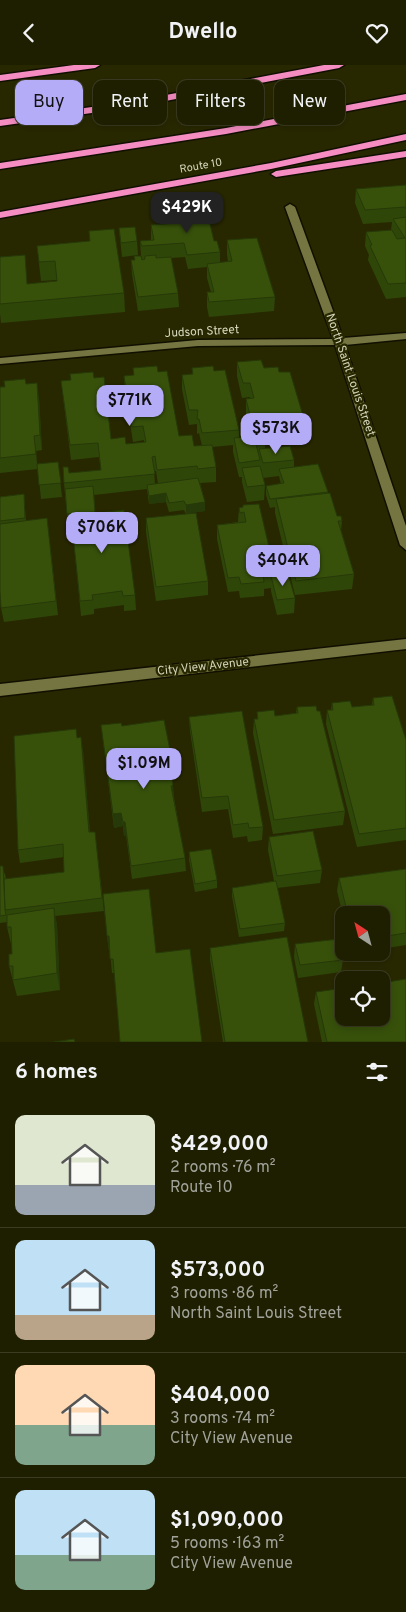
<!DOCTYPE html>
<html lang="en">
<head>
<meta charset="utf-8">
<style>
  :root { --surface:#1e1e00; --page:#2b2b0f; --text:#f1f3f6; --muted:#a1a299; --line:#3c3c22; --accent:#b5acf8 }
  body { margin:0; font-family:Overpass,sans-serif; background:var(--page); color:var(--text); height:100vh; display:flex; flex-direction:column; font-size:19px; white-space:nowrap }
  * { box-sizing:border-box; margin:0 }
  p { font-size:16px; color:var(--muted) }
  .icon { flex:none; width:28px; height:28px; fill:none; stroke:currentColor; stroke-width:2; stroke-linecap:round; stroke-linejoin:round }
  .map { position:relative; height:977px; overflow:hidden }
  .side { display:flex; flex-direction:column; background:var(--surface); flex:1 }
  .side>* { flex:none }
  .top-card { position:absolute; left:15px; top:15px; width:376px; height:45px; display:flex; gap:10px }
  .needle { width:32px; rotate:324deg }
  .fabs { position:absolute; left:335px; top:841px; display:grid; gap:10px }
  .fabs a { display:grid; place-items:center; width:55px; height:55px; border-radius:10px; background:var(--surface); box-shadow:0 2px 8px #0003,0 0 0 1px var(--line); font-size:25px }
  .price { position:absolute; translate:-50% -42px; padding:0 11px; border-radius:10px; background:var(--accent); color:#111; font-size:16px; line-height:32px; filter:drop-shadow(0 1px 2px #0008) }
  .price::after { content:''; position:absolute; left:50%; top:30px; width:15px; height:11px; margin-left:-8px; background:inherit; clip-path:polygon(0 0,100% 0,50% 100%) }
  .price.selected { background:#222; color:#fff }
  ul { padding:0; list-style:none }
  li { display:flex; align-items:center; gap:15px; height:125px; padding:0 15px }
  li+li { border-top:1px solid var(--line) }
  li span { display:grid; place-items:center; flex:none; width:140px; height:100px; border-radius:10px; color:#555 }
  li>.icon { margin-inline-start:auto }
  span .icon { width:60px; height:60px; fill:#fffc; stroke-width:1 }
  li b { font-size:21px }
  h2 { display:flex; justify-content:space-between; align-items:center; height:60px; padding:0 15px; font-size:21px }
  .tag { padding:0 18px; border-radius:10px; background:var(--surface); box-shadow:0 2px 8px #0003,0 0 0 1px var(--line); font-size:18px; line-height:45px }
  .tag.selected { background:var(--accent); color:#111 }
  header { display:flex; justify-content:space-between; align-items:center; height:65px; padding:0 15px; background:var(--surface); font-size:22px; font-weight:700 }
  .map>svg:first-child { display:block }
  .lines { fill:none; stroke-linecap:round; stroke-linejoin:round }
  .minor-casing { stroke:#111000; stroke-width:3 }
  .motorway-casing { stroke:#111000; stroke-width:3 }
  .minor { fill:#757541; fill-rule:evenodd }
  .motorway { fill:#f58dc2; fill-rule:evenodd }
  .wall { fill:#2f4609; fill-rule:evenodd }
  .shaded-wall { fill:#263908 }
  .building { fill:#37510b; stroke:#263908 }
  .labels { text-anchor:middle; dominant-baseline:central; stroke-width:4.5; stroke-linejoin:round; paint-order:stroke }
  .far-street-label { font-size:11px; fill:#d5d6bb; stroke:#282800 }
  .street-label { font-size:12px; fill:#d5d6bb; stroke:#282800 }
</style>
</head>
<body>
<header><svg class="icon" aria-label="back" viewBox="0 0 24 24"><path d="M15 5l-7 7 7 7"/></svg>Dwello<svg class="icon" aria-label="heart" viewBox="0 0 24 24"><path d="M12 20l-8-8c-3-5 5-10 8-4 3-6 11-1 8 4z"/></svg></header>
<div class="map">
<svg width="406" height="977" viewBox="0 0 406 977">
  <rect width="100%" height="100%" fill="#282800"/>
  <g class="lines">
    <g class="minor-casing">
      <g id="minor">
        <path d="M290 139 295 142 343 273 406 268V274L345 280 406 461V485L400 480 335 280 198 281 0 299V293L198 275 333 274 285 142Z"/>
        <path d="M406 574V584L0 631V619Z"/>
      </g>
    </g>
    <g class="motorway-casing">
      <g id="motorway">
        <path d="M74 0H100L95 3 0 16V10Z"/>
        <path d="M324 0H344L339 3 134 42 0 61V55L134 36Z"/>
        <path d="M406 29V35L226 69 0 104V98L226 63Z"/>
        <path d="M406 69V75L271 104 0 153V147L271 98Z"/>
        <path d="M406 86V92L276 112 271 109 276 106Z"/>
      </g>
    </g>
    <use href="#minor" class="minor"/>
    <use href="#motorway" class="motorway"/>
  </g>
  <g class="wall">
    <path d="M406 120V232L386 234 368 195 369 190 365 181 366 167 391 165 392 157 363 159 355 138 356 124Z"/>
    <path d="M177 149 214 176 220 187V197H228L227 189V175L275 232 274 246 209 252 207 242V227H211L207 213V202L188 204 185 192 171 193 178 228 179 242 138 246 132 209 131 195H134V191L142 195 141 190 140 176 151 175V160L177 158Z"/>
    <path d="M119 163 137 176 138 190 122 192Z"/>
    <path d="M89 166 124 228 125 247 1 258 0 248V192L28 219 57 216V215L41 216 37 181 90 176Z"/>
    <path d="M237 297 279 307 304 354 303 369 265 373V383L294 395V402L328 427V428L337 451 342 456 341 466 354 509 352 524 295 530 275 448V442L270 443 266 430V421L281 419 279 411 263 413 265 420 264 435 247 437 242 417V412H239L233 387V380L212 382 216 402V417L200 418 205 437V446L189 448 208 516V530L156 536 146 467V453L186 449 184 445 169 447 166 437 149 439 147 424 94 430 95 448 135 530 136 545 124 546V540L94 544V549L81 551 72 458H68L64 418 69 408 101 405 99 392 71 395 61 316 94 313 111 374 126 379 144 377V375L133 377 125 325 124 311 158 307 179 371 194 381H202L199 368 197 369V359L189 360 182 324V310L192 309V303L214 306 239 365V372L251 371 246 348V334L250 333V332L242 333 237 311ZM154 406H156L158 419H155Z"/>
    <path d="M26 319 39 333 42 385 36 386 37 399 58 397 62 432 41 434 38 404 0 408V322Z"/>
    <path d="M24 429 26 456 47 453 58 550 4 557 1 543 0 526V432Z"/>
    <path d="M243 442 275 508V511L295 533 294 548 277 550 271 526V523L264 524V531L240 533 239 526 228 527 217 474V460L238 457 239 443Z"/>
    <path d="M373 633 406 675V775L357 782 326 659 327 645H331L332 638 352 642 372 640Z"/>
    <path d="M297 642 345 746 343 760 273 769 253 668 254 654H257V647L275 651 296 648Z"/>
    <path d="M189 652 263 762 262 775 248 777 247 771 233 773 228 744 202 747 190 666Z"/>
    <path d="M101 660 122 661 173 700V714H172L174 733 185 793 186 806 132 814 126 770 124 771 123 761 114 763Z"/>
    <path d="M77 673 83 686 90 767H95L104 846 55 851 57 860 60 925 17 931 9 901 12 889V879H11L7 862V857L0 858V801L5 809 6 814 64 807V792L20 798 18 785Z"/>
    <path d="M269 772 322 805 320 818 277 823 285 858 284 866 239 872 232 831V823L274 816 268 785Z"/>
    <path d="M189 787 217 815V823L195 827 189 795Z"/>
    <path d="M406 804V880L381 884V850H344V855L337 826 339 813Z"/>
    <path d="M107 871 156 888 114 908H112L110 886H109Z"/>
    <path d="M295 879 343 895 341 907 298 913 294 892Z"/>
    <path d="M210 883 308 977H223L210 895Z"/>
    <path d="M316 927 406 977H322L314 939Z"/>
  </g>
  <g class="shaded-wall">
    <path d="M37 318 39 333 42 385 40 370Z"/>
    <path d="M166 428V437L149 439V431Z"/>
    <path d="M205 437V446L186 449V440Z"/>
    <path d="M81 672 83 686 91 781 89 767Z"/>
    <path d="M173 720 174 734 171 721Z"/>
    <path d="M121 748 123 761 114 763 113 749Z"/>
    <path d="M123 757H125L126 770 124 771Z"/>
    <path d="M54 843 57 860 60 925 57 908Z"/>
    <path d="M107 871H109L111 886H109Z"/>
  </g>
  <g class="building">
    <path d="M406 120V144L405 142 365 145 356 124Z"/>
    <path d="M207 147 214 176H217L220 187 187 190 184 178 142 181 140 176 154 175 151 160 179 158 177 149Z"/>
    <path d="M406 152V218L388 219 370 181 372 180 366 167 392 165 397 174 405 173 393 154Z"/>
    <path d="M135 162 137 176 121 178 119 163Z"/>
    <path d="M114 164 124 228 0 239V192L25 190 27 219 57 216 55 196 39 197 37 181 90 176 89 166Z"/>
    <path d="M257 173 275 232 209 237 207 227H214L207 199 232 196 227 175Z"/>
    <path d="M156 190V193L171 192 178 228 138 232 131 195H135L134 191H141L142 195 145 194V191Z"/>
    <path d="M261 295 264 303 278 302 279 307H290L304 354 263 358 266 369 255 370 246 334 254 333 250 318H243L237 297Z"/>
    <path d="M157 301 158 307 167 306 179 371 192 370 194 381 212 380 216 402 198 404 197 401 157 405 155 391 152 392 155 409 64 418 63 402H68L69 408 101 405 98 378 70 380 61 316 71 315 70 309 93 307 94 313 104 312 111 374 125 372 126 379 146 377 143 361 132 362 124 311 134 310 133 303Z"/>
    <path d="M213 301 214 306 225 305 239 365 202 368 199 354H197L198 345H189L182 310 193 309 192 303Z"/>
    <path d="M25 314 26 319 37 318 40 370 34 371 36 389 0 393V322H5L4 316Z"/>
    <path d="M254 371 260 395 239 398 234 373Z"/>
    <path d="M290 381 294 395 263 398 259 384Z"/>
    <path d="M58 397 61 418 39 420 37 399Z"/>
    <path d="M318 399 328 427 270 434 266 421 284 418 279 404Z"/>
    <path d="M260 401 265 420 247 422 242 403Z"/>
    <path d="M198 413 205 437 186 440 184 436 169 438 166 428 149 431 147 420Z"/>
    <path d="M93 421 95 447 67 449 65 424Z"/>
    <path d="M330 428 337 451H341L342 456H338L354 509 296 516 276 434Z"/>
    <path d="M24 429 25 453 0 456V432Z"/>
    <path d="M259 439 275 508 263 509 264 517 241 519 239 512 228 513 217 460 246 457 244 447 240 448 239 443 243 442V440Z"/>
    <path d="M124 445 135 530 123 531 122 526 92 530 93 535 80 536 71 451Z"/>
    <path d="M196 448 208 516 156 522 146 453Z"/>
    <path d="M47 453 56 536 1 543 0 526V459Z"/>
    <path d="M288 509 295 533 277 535 271 511Z"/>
    <path d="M392 631 406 675V763L359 769 327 645H333L332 638 350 636 352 642 374 640 373 633Z"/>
    <path d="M316 641 317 646H320L345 746 274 755 254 654H258L257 647 274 645 275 651 298 648 297 642Z"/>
    <path d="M242 646 263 762 249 763 248 758 233 760 228 731 202 733 189 652Z"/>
    <path d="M164 655 173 700H170L173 720 171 721 185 793 131 801 125 757H123L121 748 113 749 101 660 121 658 122 661Z"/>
    <path d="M76 664 77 673 81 672 89 767H95L102 833 5 845 4 814 64 807 63 779 18 785 14 671Z"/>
    <path d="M313 766 322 805 277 811 269 772Z"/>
    <path d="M211 784 217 815 195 819 189 787Z"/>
    <path d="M0 801H3L5 845 6 850 0 851Z"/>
    <path d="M406 804V868L381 872V850H348L339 813Z"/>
    <path d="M276 816 285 858 240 864 232 823Z"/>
    <path d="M149 824 156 888 190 884 202 977H120L113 894H110L109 871H107L103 829Z"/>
    <path d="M54 843 57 908 13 915V901H9V889H12L11 862H7V850Z"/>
    <path d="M287 872 308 977H225L210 883Z"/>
    <path d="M339 874 343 895 300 900 295 879Z"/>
    <path d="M406 914V977H327L316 927 344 923V952H381V918Z"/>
    <path d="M74 974 75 977H54Z"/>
  </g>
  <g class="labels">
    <g class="far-street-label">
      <text transform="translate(201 101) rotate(-10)">Route 10</text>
    </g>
    <g class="street-label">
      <text transform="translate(202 267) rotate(-3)">Judson Street</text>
      <text transform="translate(350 310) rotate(71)">North Saint Louis Street</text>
      <text transform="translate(203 602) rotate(-6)">City View Avenue</text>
    </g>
  </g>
</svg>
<div class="fabs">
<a><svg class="needle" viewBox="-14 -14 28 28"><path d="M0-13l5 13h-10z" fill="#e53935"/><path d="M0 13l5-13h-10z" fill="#a1a299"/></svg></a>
<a><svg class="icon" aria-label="locate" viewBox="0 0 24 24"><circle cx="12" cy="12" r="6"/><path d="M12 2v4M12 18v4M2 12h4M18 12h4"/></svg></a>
</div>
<b class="price selected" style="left:187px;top:169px">$429K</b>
<b class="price" style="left:130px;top:362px">$771K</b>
<b class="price" style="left:276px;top:390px">$573K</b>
<b class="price" style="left:102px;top:489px">$706K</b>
<b class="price" style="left:283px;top:522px">$404K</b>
<b class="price" style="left:144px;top:725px">$1.09M</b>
<div class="top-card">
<a class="tag selected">Buy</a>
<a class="tag">Rent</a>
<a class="tag">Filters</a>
<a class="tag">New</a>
</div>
</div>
<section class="side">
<h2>6 homes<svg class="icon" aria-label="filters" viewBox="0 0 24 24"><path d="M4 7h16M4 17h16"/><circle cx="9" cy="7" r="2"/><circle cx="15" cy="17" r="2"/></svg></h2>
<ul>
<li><span style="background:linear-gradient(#dfe7d0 70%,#9aa5b1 0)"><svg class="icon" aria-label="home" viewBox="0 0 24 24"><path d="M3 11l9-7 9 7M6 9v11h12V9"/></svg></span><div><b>$429,000</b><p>2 rooms · 76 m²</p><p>Route 10</p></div></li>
<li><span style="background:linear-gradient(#bfe0f5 75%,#b9a48a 0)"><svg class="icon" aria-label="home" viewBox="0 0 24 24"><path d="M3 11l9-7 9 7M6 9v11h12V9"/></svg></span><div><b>$573,000</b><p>3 rooms · 86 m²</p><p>North Saint Louis Street</p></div></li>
<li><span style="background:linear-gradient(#ffd9b3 60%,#7fa58c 0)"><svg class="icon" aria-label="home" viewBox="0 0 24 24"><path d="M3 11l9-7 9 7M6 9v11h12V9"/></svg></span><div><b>$404,000</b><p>3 rooms · 74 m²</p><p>City View Avenue</p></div></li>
<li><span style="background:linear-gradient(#bfe0f5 65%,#7fa58c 0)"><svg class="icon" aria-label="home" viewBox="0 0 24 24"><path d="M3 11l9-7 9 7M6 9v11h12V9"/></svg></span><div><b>$1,090,000</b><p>5 rooms · 163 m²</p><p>City View Avenue</p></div></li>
</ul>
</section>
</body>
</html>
